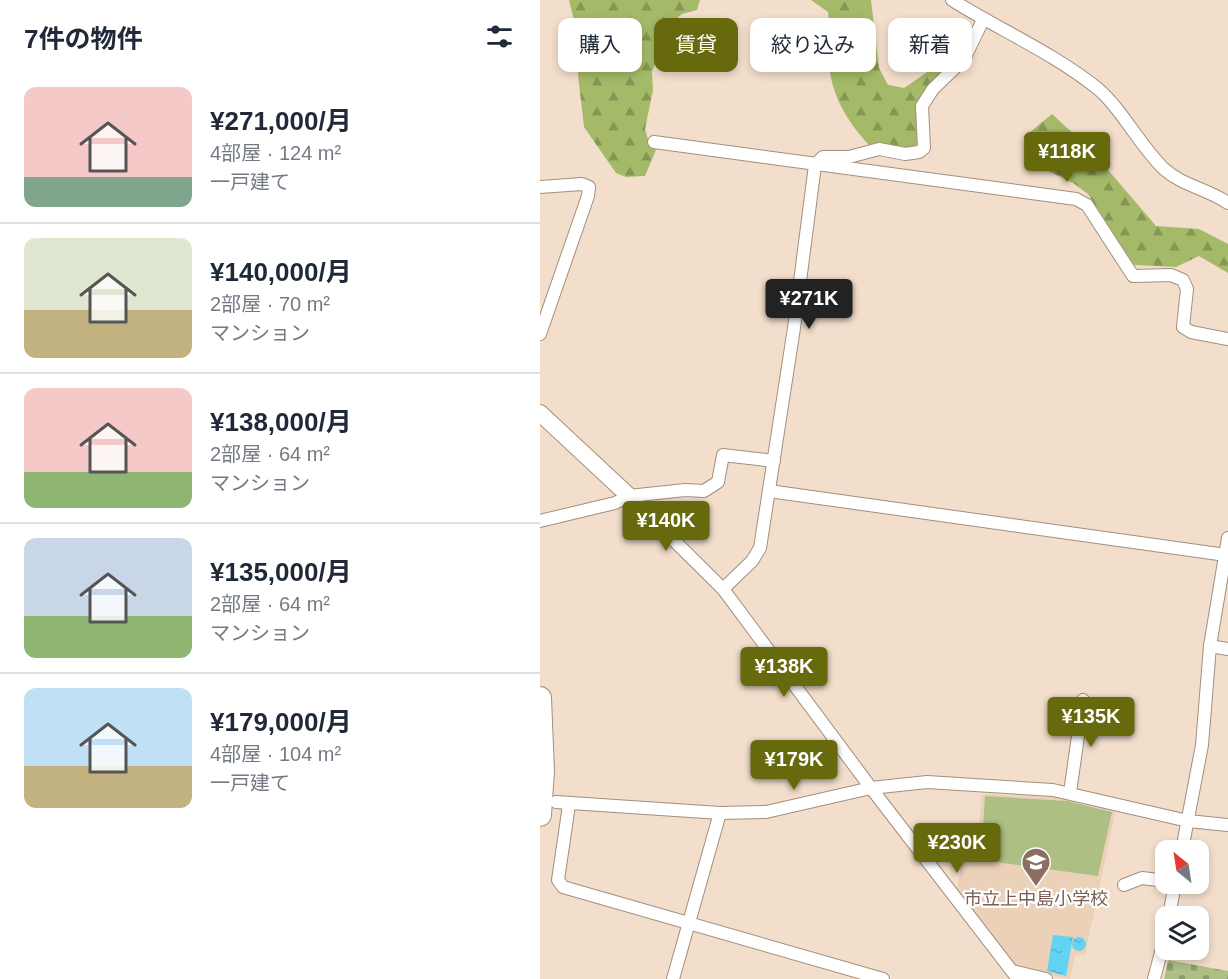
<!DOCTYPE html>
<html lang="ja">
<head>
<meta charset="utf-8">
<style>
  :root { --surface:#fff; --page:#f2f2f3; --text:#1f2937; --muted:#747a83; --line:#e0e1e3; --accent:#666a0c }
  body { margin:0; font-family:Helvetica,"Noto Sans JP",sans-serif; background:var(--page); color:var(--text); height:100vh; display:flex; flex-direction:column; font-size:22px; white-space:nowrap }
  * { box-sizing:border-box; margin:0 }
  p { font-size:20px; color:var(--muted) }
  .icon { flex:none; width:33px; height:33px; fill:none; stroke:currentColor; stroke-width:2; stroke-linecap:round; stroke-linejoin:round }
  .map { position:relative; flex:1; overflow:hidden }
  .drawer { display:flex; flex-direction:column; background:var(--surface); width:540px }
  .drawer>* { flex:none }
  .hud { position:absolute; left:18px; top:18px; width:570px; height:54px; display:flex; gap:12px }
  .needle { width:39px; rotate:330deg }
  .buttons { position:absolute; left:615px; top:840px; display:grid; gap:12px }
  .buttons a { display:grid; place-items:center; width:54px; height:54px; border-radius:12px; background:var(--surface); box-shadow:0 3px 9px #0003; font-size:30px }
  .price { position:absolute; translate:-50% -51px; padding:0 14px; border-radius:6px; background:var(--accent); color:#fff; font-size:20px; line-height:39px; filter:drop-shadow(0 2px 3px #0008) }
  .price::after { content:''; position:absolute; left:50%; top:36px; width:18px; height:14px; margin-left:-9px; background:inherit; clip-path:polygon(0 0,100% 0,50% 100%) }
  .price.on { background:#222; color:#fff }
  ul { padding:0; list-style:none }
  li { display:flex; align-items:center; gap:18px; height:150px; padding:0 24px }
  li+li { border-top:2px solid var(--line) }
  li span { display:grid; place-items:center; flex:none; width:168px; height:120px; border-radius:12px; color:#555 }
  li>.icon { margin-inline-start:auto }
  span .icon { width:72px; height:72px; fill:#fffc; stroke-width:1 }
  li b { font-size:26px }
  h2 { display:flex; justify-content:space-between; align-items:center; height:72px; padding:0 24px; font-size:26px }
  .tag { padding:0 21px; border-radius:12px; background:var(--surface); box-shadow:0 3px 9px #0003; font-size:21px; line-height:54px }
  .tag.on { background:var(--accent); color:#fff }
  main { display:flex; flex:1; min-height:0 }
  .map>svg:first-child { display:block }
  .built { fill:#ecd1b9 }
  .green { fill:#aebf84 }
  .forest { fill:url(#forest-firs) }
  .cemetery { fill:url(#cemetery-stones) }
  .water { fill:url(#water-ripples) }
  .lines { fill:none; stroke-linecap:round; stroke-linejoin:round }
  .street-casing { stroke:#a28f7d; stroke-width:14 }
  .secondary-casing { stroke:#a28f7d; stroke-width:18 }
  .highway-casing { stroke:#a28f7d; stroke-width:24 }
  .street { stroke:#fff; stroke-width:12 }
  .secondary { stroke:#fff; stroke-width:16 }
  .highway { stroke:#fff; stroke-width:22 }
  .labels { text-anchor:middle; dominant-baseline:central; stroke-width:4.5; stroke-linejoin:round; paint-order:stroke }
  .education-label { font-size:18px; fill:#785e54; stroke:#fff }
</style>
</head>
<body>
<main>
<section class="drawer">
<h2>7件の物件<svg class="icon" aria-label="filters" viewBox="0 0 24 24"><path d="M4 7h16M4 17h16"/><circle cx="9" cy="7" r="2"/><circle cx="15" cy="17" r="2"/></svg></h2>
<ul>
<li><span style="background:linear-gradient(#f6c9c9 75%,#7fa58c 0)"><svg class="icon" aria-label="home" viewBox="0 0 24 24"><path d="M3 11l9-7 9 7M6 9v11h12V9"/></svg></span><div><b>¥271,000/月</b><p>4部屋 · 124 m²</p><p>一戸建て</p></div></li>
<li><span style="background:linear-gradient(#dfe7d0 60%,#c2b280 0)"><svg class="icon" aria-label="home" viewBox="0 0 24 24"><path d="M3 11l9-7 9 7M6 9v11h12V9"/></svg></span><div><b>¥140,000/月</b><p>2部屋 · 70 m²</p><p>マンション</p></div></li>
<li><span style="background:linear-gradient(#f6c9c9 70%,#8fb573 0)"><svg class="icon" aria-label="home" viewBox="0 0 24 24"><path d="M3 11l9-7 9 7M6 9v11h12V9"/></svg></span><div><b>¥138,000/月</b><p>2部屋 · 64 m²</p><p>マンション</p></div></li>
<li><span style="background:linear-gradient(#c9d6e8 65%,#8fb573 0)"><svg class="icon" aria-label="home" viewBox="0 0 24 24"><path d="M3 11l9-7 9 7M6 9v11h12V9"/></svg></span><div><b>¥135,000/月</b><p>2部屋 · 64 m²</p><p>マンション</p></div></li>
<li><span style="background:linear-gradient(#bfe0f5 65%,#c2b280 0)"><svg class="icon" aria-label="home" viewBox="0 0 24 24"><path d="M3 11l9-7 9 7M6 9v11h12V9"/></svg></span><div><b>¥179,000/月</b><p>4部屋 · 104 m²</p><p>一戸建て</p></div></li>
</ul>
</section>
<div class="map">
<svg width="688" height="979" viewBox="0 0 688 979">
  <defs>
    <pattern id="forest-firs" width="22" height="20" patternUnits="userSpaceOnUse" patternTransform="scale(1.5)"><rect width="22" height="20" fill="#a4ba68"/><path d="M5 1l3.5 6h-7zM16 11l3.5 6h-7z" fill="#869755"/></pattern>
    <pattern id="cemetery-stones" width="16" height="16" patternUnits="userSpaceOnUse" patternTransform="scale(1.5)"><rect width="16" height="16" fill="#aebf84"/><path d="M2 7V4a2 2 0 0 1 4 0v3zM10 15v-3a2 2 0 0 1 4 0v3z" fill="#8e9b6b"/></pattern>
    <pattern id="water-ripples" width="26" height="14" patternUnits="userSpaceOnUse" patternTransform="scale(1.5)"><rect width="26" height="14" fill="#63d3f2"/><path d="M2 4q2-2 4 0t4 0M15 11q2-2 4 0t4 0" fill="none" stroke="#56b5cf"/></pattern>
  </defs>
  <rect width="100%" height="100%" fill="#f3decc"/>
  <path class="built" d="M442 794 528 798 576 809 545 955 535 956 530 979 479 969 416 894 422 860 436 859Z"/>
  <path class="green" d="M445 796 527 801 572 812 558 876 441 860Z"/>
  <g class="forest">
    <path d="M29 0H160L157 10 142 14 130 24 112 72 113 90 105 129 110 146 116 150 105 176 86 177 76 173 44 127 38 75 42 52Z"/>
    <path d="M271 0H331L339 68 348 85 364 88 418 51C403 97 360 80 383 143L376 148 329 145C307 121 290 94 289 60 289 44 290 29 288 12Z"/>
    <path d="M512 114 551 150 616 226 659 229 688 244V273L659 256 636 267 594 265 548 194 533 183 504 169 484 137Z"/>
  </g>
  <path class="cemetery" d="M628 960 688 971V979H624Z"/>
  <g class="water">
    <path d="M513 935 533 937 526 976 507 971Z"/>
    <circle cx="539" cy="944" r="7"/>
  </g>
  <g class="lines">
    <g class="street-casing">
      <g id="street">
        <path d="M412 0C460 30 513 53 557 88 582 109 600 146 624 169 643 186 668 189 688 203"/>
        <path d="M114 142 536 199 547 205 593 276 631 275 643 280 647 289 643 327 651 332 688 339"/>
        <path d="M0 187 42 184 49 187 48 196 0 334"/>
        <path d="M229 491 686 555"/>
        <path d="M89 496 183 589 331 788 478 979"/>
        <path d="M0 521 75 503 89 496 145 490 164 491 178 482 183 455 234 461"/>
        <path d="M183 589 212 561 220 548 254 328 275 165 283 157H309L339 149 365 154 379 152 384 148 382 106 393 89 424 59 443 20"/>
        <path d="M670 646 688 649"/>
        <path d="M530 793 543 700"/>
        <path d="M16 802 180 813 226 812 331 788 387 782 513 790 648 821 688 825"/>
        <path d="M29 805 18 880 23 887 343 979"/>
        <path d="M642 850 662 745 670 646 688 538"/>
        <path d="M584 885 602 878 626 881"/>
        <path d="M629 916 635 884"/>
        <path d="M472 971 506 979"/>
        <path d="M133 979 180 813"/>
        <path d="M614 979 626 933"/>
      </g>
    </g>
    <g class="secondary-casing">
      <path id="secondary" d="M0 413 89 496"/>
    </g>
    <g class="highway-casing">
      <path id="highway" d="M0 698 3 771 0 815"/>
    </g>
    <use href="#street" class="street"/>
    <use href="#secondary" class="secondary"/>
    <use href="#highway" class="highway"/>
  </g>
  <defs>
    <g id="school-pin" transform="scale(1.5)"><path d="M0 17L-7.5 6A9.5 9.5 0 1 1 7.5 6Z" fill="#8d6e63" stroke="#fff"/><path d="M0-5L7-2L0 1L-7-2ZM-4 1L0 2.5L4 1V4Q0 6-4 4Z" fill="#fff"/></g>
  </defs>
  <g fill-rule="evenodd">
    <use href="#school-pin" x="496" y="862"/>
  </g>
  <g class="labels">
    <g class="education-label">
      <text x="496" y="899">市立上中島小学校</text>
    </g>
  </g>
</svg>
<div class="buttons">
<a><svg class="needle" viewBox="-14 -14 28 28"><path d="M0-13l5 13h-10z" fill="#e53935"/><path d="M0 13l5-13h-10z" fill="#747a83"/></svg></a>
<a><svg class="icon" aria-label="layers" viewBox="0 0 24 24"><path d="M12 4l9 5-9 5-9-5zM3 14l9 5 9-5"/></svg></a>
</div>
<b class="price" style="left:527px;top:183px">¥118K</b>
<b class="price on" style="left:269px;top:330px">¥271K</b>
<b class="price" style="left:126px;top:552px">¥140K</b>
<b class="price" style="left:244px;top:698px">¥138K</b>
<b class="price" style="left:551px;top:748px">¥135K</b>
<b class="price" style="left:254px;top:791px">¥179K</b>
<b class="price" style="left:417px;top:874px">¥230K</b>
<div class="hud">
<a class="tag">購入</a>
<a class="tag on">賃貸</a>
<a class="tag">絞り込み</a>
<a class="tag">新着</a>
</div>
</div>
</main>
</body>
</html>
